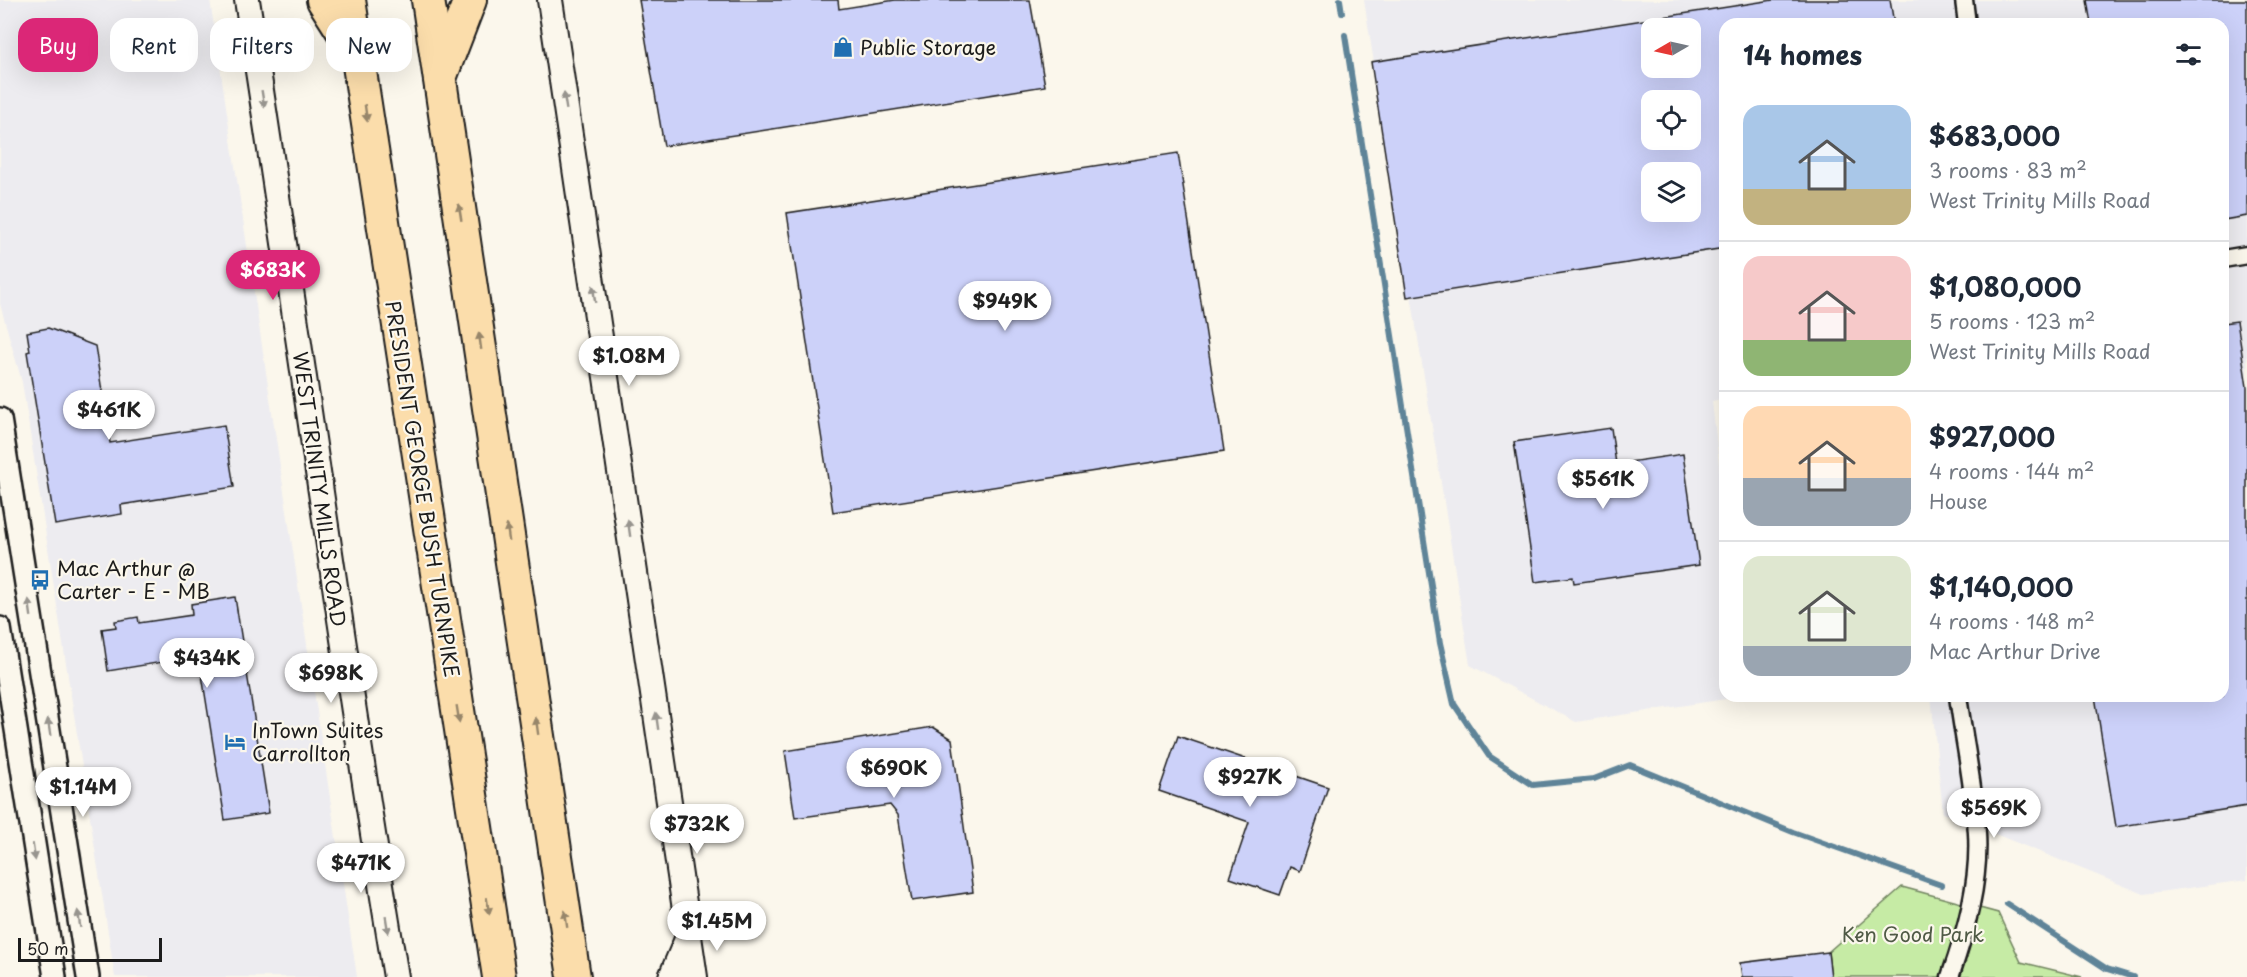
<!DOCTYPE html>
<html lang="en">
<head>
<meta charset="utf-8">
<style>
  :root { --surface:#fff; --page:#f6f6f7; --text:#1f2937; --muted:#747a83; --line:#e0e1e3; --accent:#db2777 }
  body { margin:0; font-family:"Playpen Sans",sans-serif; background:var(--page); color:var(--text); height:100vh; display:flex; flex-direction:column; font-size:22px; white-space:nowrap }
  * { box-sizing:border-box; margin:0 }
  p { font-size:20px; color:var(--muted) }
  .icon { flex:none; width:33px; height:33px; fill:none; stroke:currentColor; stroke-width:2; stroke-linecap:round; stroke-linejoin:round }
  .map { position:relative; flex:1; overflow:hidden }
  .side { position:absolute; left:1719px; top:18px; width:510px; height:684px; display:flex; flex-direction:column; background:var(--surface); border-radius:18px; box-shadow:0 6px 24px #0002 }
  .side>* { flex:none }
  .hud { position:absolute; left:18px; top:18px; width:570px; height:54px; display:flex; gap:12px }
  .needle { width:39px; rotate:261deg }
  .controls { position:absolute; left:1641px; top:18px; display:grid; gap:12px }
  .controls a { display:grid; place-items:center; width:60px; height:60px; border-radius:12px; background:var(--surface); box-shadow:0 6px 24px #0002; font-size:30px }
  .scale { position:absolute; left:18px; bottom:15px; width:144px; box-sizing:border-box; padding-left:6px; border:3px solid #1c1c1c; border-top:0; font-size:16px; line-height:21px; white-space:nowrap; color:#1c1c1c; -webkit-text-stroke:4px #fbf7ec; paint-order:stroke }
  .price { position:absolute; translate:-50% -51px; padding:0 14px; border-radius:21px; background:#fff; color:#222; font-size:20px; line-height:39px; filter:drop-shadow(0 2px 3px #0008) }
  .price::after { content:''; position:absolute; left:50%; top:36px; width:18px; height:14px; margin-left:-9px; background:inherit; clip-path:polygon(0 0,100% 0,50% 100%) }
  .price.current { background:var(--accent); color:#fff }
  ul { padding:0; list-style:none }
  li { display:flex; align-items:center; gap:18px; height:150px; padding:0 24px }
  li+li { border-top:2px solid var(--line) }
  li span { display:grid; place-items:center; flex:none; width:168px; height:120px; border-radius:18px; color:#555 }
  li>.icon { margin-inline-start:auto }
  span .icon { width:72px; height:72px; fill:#fffc; stroke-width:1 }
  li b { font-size:26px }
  h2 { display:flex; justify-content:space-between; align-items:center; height:72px; padding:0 24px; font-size:26px }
  .tag { padding:0 21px; border-radius:18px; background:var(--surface); box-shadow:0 6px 24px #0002; font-size:21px; line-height:54px }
  .tag.current { background:var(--accent); color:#fff }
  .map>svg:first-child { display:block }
  .built { fill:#edecf0; fill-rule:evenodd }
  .green { fill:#c6eba5; stroke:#718460; stroke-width:1.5 }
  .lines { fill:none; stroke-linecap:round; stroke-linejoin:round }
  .stream { stroke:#5e8498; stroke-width:6 }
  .building { fill:#ccd1f9; stroke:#1c1c1c; stroke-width:1.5; fill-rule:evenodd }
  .minor-casing { stroke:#1c1c1c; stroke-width:21 }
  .tertiary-casing { stroke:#1c1c1c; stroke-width:26 }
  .secondary-casing { stroke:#1c1c1c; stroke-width:28 }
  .motorway-casing { stroke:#1c1c1c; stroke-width:36 }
  .minor { stroke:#fbf7ec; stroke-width:16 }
  .tertiary { stroke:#fbf7ec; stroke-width:21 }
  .secondary { stroke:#fbf7ec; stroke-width:24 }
  .motorway { stroke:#fbddab; stroke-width:32 }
  .oneway { fill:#97948e }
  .oneway2 { fill:#97866b }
  .labels { text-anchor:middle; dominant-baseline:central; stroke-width:4.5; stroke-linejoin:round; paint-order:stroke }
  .poi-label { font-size:20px; fill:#1c1c1c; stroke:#fbf7ec; text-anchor:start }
  .street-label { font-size:20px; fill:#1c1c1c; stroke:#fbf7ec }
  .park-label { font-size:20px; fill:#4f5a45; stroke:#fbf7ec }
</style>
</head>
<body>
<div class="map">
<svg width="2247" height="977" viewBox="0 0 2247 977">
  <rect width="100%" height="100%" fill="#fbf7ec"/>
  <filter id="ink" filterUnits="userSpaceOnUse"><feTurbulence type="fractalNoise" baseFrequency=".0167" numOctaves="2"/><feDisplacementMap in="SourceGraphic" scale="12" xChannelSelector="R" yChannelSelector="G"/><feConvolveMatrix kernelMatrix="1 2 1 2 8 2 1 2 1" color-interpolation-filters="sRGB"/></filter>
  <g filter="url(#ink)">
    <g class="built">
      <path d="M0 0H210L357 977H115L22 382 0 304Z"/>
      <path d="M1364 0H2247V880L2144 894 1943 813 1931 696H2223V24H1725V398L1712 401 1725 520V696H1745L1576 722 1470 665ZM1652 28H1690V68H1652ZM1652 100H1690V140H1652ZM1652 172H1690V212H1652Z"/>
    </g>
    <path class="green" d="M1902 887 1998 913 2021 962 2082 977H1831L1828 952Z"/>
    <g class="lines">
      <g class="stream">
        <path d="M1340 0 1342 13"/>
        <path d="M1345 35 1440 643 1454 704 1489 756 1533 785 1594 779 1630 765 1793 832 1941 885"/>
        <path d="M2007 904 2107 969 2133 977"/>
      </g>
    </g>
    <g class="building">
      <path d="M639 0H838L839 9 895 0H1030L1045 86 664 146Z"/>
      <path d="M1773 0H1890L1894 24H1725V248L1407 297 1371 62ZM1652 28H1690V68H1652ZM1652 100H1690V140H1652ZM1652 172H1690V212H1652Z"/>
      <path d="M2087 0H2247V216L2223 220V24H2091Z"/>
      <path d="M1178 153 1224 451 833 512 787 213Z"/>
      <path d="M2237 321 2247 387V806L2116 827 2095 696H2223V323Z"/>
      <path d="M48 328 95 346 110 443 224 425 234 487 121 505 122 514 55 525 27 352 30 351 27 332Z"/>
      <path d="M1611 428 1616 464 1683 454 1699 565 1574 583 1573 577 1535 582 1514 442Z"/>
      <path d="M235 597 269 813 225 820 199 656 108 671 102 629 116 627 115 621 138 617 139 623 192 615 191 604Z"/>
      <path d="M933 727 952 739 973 892 912 901 898 815 890 805 795 818 785 751Z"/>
      <path d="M1178 736 1328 787 1300 871 1290 867 1280 895 1230 878 1249 822 1159 791Z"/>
      <path d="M1828 952 1831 977H1742L1740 963Z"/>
    </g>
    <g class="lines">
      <g class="minor-casing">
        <g id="minor">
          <path d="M1964 0 1967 24"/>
          <path d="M2223 259 2247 255"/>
          <path d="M1950 977C1966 931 1980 882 1977 833 1974 787 1964 741 1958 696"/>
        </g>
      </g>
      <g class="tertiary-casing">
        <g id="tertiary">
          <path d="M0 419 88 977"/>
          <path d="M0 628 55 977"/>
        </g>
      </g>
      <g class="secondary-casing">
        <g id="secondary">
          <path d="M247 0C298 325 342 652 396 977"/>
          <path d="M550 0 695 977"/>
          <path d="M671 977 688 937"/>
        </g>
      </g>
      <g class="motorway-casing">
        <g id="motorway">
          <path d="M323 0 351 44"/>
          <path d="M349 0 499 977"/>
          <path d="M428 0 574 977"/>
          <path d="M440 78 470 0"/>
        </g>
      </g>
      <use href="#minor" class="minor"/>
      <use href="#tertiary" class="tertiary"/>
      <use href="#secondary" class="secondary"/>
      <use href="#motorway" class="motorway"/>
    </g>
    <defs><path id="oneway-solid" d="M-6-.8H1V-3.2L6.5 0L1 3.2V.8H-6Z" transform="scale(1.5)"/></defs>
    <g class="oneway">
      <use href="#oneway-solid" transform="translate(263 99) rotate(81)"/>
      <use href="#oneway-solid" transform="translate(565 101) rotate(-99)"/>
      <use href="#oneway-solid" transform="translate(594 294) rotate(-98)"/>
      <use href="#oneway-solid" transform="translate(629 528) rotate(-98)"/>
      <use href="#oneway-solid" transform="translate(30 608) rotate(-98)"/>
      <use href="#oneway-solid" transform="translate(657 721) rotate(-98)"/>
      <use href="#oneway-solid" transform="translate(49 727) rotate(-99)"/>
      <use href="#oneway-solid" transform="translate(34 852) rotate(81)"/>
      <use href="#oneway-solid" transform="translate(79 919) rotate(-99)"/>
      <use href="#oneway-solid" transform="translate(387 925) rotate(81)"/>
    </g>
    <g class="oneway2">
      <use href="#oneway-solid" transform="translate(366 113) rotate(82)"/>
      <use href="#oneway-solid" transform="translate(460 212) rotate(-99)"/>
      <use href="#oneway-solid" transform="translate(480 341) rotate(-98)"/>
      <use href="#oneway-solid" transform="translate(508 533) rotate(-98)"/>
      <use href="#oneway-solid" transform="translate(458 714) rotate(81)"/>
      <use href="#oneway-solid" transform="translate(537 726) rotate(-98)"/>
      <use href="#oneway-solid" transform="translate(488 906) rotate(81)"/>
      <use href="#oneway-solid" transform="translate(566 919) rotate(-98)"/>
    </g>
  </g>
  <defs>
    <g id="shop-bare" transform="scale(1.62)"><path d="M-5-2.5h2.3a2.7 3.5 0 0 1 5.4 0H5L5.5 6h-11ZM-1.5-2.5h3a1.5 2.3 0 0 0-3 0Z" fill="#1f6fb2" stroke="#fbf7ec" stroke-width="2.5" paint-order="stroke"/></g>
    <g id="bus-bare" transform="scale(1.62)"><path d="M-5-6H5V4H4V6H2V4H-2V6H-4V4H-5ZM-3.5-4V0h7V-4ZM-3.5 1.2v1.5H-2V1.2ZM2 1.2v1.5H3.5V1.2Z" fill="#1f6fb2" stroke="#fbf7ec" stroke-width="2.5" paint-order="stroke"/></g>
    <g id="hotel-bare" transform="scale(1.62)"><path d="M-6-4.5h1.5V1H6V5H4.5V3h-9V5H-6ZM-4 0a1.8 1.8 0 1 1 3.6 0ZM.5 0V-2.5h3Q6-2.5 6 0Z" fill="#1f6fb2" stroke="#fbf7ec" stroke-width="2.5" paint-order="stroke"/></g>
  </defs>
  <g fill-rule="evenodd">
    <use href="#shop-bare" x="843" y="47"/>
    <use href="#bus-bare" x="40" y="580"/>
    <use href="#hotel-bare" x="235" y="742"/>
  </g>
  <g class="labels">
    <g class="poi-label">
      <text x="860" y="47">Public Storage</text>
      <text x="57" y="568">Mac Arthur @<tspan x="57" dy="23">Carter - E - MB</tspan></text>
      <text x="252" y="730">InTown Suites<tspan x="252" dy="23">Carrollton</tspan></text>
    </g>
    <g class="street-label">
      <text transform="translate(320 489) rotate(82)">WEST TRINITY MILLS ROAD</text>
      <text transform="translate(423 489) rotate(81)">PRESIDENT GEORGE BUSH TURNPIKE</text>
    </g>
    <g class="park-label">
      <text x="1913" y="934">Ken Good Park</text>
    </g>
  </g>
</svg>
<div class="controls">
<a><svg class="needle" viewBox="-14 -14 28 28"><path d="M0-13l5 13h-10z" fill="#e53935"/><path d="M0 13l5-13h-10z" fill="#747a83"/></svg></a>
<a><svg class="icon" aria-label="locate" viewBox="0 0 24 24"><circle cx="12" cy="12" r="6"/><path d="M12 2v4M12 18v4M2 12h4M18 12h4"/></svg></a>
<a><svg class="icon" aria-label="layers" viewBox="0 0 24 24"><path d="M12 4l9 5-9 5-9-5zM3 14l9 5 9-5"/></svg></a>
</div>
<div class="scale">50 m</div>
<b class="price current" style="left:273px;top:301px">$683K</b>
<b class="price" style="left:1005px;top:332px">$949K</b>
<b class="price" style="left:629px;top:387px">$1.08M</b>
<b class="price" style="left:109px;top:441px">$461K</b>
<b class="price" style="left:1603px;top:510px">$561K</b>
<b class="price" style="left:207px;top:689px">$434K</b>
<b class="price" style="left:331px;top:704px">$698K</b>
<b class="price" style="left:894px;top:799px">$690K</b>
<b class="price" style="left:1250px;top:808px">$927K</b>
<b class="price" style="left:83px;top:818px">$1.14M</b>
<b class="price" style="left:1994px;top:839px">$569K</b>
<b class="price" style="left:697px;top:855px">$732K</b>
<b class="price" style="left:361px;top:894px">$471K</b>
<b class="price" style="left:717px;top:952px">$1.45M</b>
<div class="hud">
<a class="tag current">Buy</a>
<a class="tag">Rent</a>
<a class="tag">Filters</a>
<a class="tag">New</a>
</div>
<section class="side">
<h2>14 homes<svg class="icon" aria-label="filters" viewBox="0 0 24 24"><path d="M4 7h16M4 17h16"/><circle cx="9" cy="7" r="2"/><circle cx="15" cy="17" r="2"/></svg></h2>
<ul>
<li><span style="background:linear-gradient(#a9c7e8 70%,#c2b280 0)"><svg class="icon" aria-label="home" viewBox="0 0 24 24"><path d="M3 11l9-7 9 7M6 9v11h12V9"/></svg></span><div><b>$683,000</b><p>3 rooms · 83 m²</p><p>West Trinity Mills Road</p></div></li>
<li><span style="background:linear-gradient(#f6c9c9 70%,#8fb573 0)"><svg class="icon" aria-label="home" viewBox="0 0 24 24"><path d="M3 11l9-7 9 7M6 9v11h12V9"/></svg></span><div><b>$1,080,000</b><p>5 rooms · 123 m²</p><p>West Trinity Mills Road</p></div></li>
<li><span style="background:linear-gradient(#ffd9b3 60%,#9aa5b1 0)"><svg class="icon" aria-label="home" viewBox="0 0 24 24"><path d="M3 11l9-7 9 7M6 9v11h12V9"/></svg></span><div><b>$927,000</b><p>4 rooms · 144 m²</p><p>House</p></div></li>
<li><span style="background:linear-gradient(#dfe7d0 75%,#9aa5b1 0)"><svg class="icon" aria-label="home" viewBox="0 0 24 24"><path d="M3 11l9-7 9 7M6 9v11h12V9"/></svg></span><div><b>$1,140,000</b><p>4 rooms · 148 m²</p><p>Mac Arthur Drive</p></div></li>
</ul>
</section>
</div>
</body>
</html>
